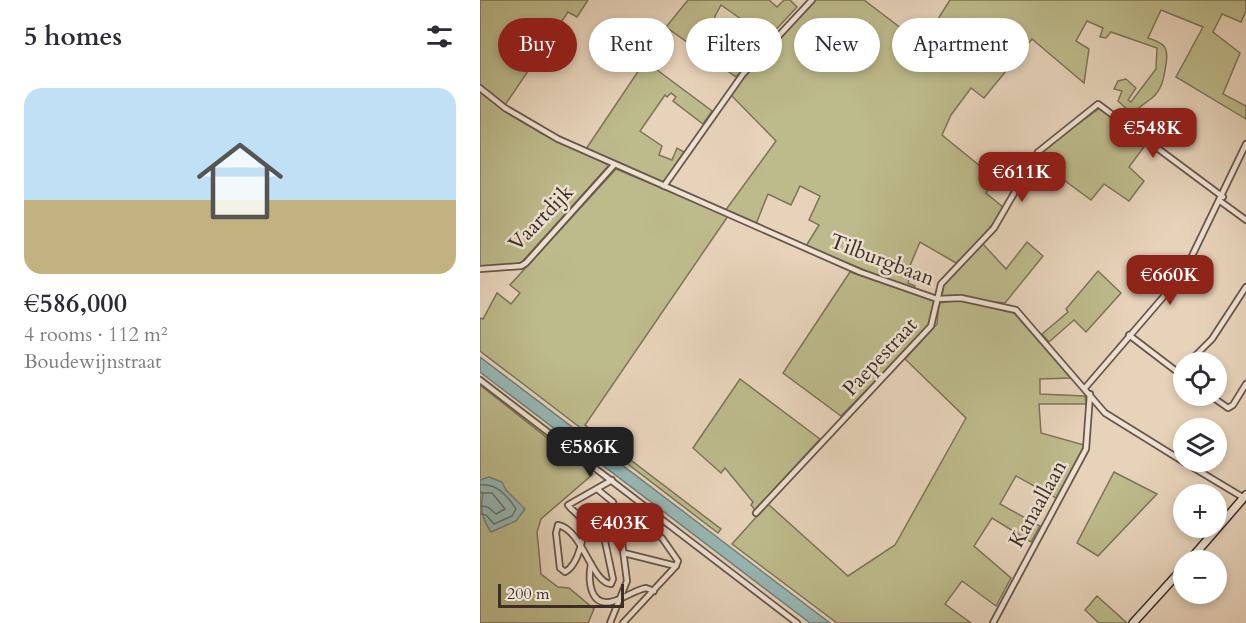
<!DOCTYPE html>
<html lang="en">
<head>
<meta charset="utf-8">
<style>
  :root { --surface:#fff; --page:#f2f2f3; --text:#2b2b33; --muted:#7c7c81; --line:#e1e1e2; --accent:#8f2418 }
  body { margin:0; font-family:Cardo,serif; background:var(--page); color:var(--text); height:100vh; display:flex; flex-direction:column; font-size:22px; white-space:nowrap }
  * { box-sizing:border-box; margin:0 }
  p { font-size:20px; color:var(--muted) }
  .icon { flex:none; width:33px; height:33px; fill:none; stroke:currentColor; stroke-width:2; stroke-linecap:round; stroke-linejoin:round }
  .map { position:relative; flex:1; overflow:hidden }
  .panel { display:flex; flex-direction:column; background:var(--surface); width:480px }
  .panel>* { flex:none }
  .banner { position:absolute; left:18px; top:18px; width:570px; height:54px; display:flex; gap:12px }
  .fabs { position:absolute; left:693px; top:352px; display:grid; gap:12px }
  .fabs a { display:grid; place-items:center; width:54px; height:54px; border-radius:50%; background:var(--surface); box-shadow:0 3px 9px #0003; font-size:30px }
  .scale { position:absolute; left:18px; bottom:15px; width:126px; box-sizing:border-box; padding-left:6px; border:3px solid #3c2d27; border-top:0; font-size:16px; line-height:21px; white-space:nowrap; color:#3c2d27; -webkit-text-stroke:4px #efe2d2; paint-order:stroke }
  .price { position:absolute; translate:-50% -51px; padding:0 14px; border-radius:12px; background:var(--accent); color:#fff; font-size:20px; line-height:39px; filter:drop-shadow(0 2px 3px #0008) }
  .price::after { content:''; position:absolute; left:50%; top:36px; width:18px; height:14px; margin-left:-9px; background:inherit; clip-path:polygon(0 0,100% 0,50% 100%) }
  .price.on { background:#222; color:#fff }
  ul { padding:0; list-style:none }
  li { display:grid; align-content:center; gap:12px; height:318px; padding:0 24px }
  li+li { border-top:2px solid var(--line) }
  li span { display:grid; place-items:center; height:186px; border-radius:18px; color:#555 }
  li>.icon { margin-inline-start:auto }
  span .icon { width:108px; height:108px; fill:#fffc; stroke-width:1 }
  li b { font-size:26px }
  h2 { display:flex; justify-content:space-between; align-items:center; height:72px; padding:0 24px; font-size:26px }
  .pill { padding:0 21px; border-radius:27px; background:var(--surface); box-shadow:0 3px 9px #0003; font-size:21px; line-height:54px }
  .pill.on { background:var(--accent); color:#fff }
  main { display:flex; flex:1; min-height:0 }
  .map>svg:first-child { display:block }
  .green { fill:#bdba8b; stroke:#7c7459; stroke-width:1.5 }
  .water { fill:#97b7b4; stroke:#73807c; stroke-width:1.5 }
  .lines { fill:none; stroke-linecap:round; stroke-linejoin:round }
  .shore { stroke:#6a726e; stroke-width:1.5 }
  .minor-casing { stroke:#67564c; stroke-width:8 }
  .secondary-casing { stroke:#3c2d27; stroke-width:10 }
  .minor { stroke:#efe2d2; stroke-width:4.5 }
  .secondary { stroke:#efe2d2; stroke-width:7 }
  .labels { text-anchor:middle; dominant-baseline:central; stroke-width:5; stroke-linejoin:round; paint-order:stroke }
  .street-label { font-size:21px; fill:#3c2d27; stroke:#efe2d2 }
</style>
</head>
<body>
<main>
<section class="panel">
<h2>5 homes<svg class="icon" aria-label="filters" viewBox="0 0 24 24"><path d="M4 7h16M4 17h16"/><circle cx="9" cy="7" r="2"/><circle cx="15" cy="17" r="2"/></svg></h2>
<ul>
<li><span style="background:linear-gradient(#bfe0f5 60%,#c2b280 0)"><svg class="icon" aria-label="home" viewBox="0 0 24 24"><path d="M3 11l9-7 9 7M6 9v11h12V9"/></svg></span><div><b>€586,000</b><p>4 rooms · 112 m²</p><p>Boudewijnstraat</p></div></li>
</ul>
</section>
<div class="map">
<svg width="766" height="623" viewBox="0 0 766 623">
  <rect width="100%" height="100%" fill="#e7d3ba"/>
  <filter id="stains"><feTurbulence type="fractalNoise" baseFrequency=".00333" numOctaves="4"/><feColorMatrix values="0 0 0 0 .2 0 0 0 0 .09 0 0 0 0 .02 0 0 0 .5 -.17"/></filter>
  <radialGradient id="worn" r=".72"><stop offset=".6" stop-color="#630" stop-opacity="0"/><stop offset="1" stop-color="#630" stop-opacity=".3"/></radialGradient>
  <g class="green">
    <path d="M0 0H108L97 17 88 12 25 105 0 85Z"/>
    <path d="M208 0H289L297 7 304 0H310L317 7 288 38 241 5 235 16 233 29C246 39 253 55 264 68L256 77 186 27Z"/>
    <path d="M335 0H384L442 44 470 0H766V11L761 22 742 14 733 32 760 53 743 94 766 106V119L696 77 723 27 681 10 668 38C684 43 689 47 686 64 684 76 683 89 672 98 664 104 652 111 649 121L669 140 644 121 643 116 648 110 638 101 642 91 634 89 638 81 646 79 656 88 648 100 651 102 676 69 677 48 631 32 626 38 620 37 623 28 607 21 596 41 609 49 604 83 552 39 504 98 491 88 471 115 462 135 511 175 506 182 510 186 506 193 524 208 502 239 476 263 440 242 429 268 432 269 428 283 435 286 433 290 326 246 339 225 329 220 340 196 320 186 311 205 288 194 276 224 245 211 296 141 250 94 259 80Z"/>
    <path d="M165 61 232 111 223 124 193 101 196 97 191 93 187 97 185 95 160 131 182 146 179 155 192 160 197 148 204 152 184 183 106 149Z"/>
    <path d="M0 92 26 112 63 134 129 165 40 264 0 267Z"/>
    <path d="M620 108 667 143 649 167 664 181 649 201 624 184 611 200 557 160 569 145Z"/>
    <path d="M136 169 248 216 105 425 241 529 238 533 0 351V318L3 319 17 293 31 304 40 293 30 285Z"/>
    <path d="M547 242 563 256 525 303 462 296 464 283 503 244 526 269Z"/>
    <path d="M618 271 641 293 606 332 594 320 569 342 562 334 588 312 586 309Z"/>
    <path d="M370 272 455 301 453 319 448 327 361 416 303 373Z"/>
    <path d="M480 300 534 313 591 378 560 379V394L605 396 606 404H559L561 433 604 445 603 453 576 498 536 476 520 504 560 526 551 542 512 518 494 546 531 578 516 606 482 581 465 604 491 623H357L252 544 288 504 368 576 415 545 486 418 425 359 457 324 459 303Z"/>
    <path d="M260 379 340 439 275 510 271 505 273 502 245 468 241 473 213 448Z"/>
    <path d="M0 385 113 474 61 519 57 532 61 574 78 587 89 588 114 609 108 623H0Z"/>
    <path d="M634 472 677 494 618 556 597 543Z"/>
    <path d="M617 596 647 623H619L605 610Z"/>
  </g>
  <g class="water">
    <path d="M0 357 350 623H330L0 372Z"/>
    <path d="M9 477 22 482 26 490 45 509 36 521 11 532C2 519 0 509 3 493L0 491V480Z"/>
  </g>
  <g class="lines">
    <g class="shore">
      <path d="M0 485C16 483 27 495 36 509L32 516 14 524 6 515 0 514"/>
      <path d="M0 493H12L25 509 16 514 8 507 0 506"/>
    </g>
    <g class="minor-casing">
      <g id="minor">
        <path d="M0 88 25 108 78 139 380 272 457 299 481 298 536 310 625 413 704 462"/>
        <path d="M184 186 263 74 332 0"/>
        <path d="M740 201 766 220"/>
        <path d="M0 269 41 266 46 263 134 165"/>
        <path d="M649 335 704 377"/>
        <path d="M708 363 732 339 766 287"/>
        <path d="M0 380 317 623"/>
        <path d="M605 388 691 288 711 258 766 144"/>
        <path d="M731 396 748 408 753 405 766 384"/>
        <path d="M704 462 764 498"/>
        <path d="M117 489 133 502 140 527 162 524 182 538 198 561 196 566 143 623"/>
        <path d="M276 513 451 326 461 284 514 228 558 152 618 104 743 197"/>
        <path d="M102 520 112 513H119L133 579 131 584C111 582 103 530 78 525L76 533 80 568 85 572C98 565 107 533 101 519 98 513 92 511 88 505L132 480"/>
        <path d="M144 553 196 566"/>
        <path d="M111 564C108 579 109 609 134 601 145 598 155 590 166 588L174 591"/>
        <path d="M130 623 147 581 140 527"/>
        <path d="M513 623 606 449 610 394"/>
      </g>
    </g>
    <g class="secondary-casing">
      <g id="secondary">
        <path d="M709 561 766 495"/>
        <path d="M653 623 704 567"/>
      </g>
    </g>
    <use href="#minor" class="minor"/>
    <use href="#secondary" class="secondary"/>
  </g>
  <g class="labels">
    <g class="street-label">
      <text transform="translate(61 218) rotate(-46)">Vaartdijk</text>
      <text transform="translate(402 260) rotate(21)">Tilburgbaan</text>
      <text transform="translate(400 357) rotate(-47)">Paepestraat</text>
      <text transform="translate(558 504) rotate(-61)">Kanaallaan</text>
    </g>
  </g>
  <rect width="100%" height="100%" filter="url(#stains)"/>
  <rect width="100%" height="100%" fill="url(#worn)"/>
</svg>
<div class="fabs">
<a><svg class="icon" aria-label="locate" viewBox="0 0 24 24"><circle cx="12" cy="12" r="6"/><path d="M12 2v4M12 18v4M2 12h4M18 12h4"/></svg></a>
<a><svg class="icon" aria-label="layers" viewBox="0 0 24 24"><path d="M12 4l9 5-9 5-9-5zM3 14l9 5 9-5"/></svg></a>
<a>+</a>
<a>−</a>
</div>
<div class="scale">200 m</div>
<b class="price" style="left:673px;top:159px">€548K</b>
<b class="price" style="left:542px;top:203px">€611K</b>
<b class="price" style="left:690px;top:306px">€660K</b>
<b class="price on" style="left:110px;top:478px">€586K</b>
<b class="price" style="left:140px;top:554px">€403K</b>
<div class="banner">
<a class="pill on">Buy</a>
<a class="pill">Rent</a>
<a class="pill">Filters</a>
<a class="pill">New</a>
<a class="pill">Apartment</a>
</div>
</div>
</main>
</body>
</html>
